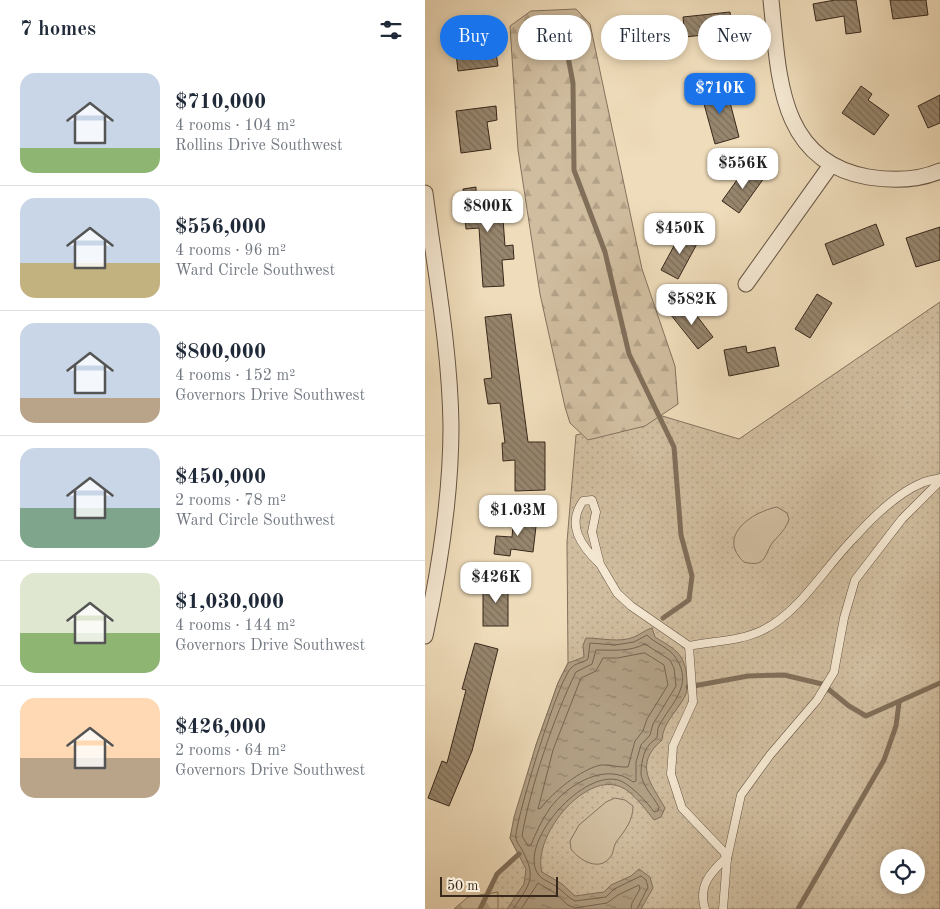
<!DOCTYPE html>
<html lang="en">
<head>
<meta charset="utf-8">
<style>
  :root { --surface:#fff; --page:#f6f6f7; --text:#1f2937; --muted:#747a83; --line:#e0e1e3; --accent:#1a73e8 }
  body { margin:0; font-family:"Old Standard TT",serif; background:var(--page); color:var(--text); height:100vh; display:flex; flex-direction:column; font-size:19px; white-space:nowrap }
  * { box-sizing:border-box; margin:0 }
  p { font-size:16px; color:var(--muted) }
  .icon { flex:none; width:28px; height:28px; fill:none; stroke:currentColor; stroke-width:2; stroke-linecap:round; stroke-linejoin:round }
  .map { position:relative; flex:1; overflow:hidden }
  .side { display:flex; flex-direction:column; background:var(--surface); width:425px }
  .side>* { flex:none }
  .guide { position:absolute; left:15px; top:15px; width:425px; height:45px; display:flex; gap:10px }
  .controls { position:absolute; left:455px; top:849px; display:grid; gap:10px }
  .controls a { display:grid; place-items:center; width:45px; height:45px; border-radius:50%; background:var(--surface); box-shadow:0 2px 8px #0003; font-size:25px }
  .scale { position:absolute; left:15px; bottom:12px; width:118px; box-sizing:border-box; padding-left:5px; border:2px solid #38281c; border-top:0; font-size:14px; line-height:18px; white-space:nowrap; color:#38281c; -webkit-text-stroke:4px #f5e8d2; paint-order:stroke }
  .price { position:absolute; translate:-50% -42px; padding:0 11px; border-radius:10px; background:#fff; color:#222; font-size:16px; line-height:32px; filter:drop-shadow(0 1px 2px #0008) }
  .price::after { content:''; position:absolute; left:50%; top:30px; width:15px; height:11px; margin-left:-8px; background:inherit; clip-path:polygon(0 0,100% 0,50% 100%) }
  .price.on { background:var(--accent); color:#fff }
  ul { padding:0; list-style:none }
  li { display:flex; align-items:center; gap:15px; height:125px; padding:0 20px }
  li+li { border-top:1px solid var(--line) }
  li span { display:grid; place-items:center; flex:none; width:140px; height:100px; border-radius:15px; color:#555 }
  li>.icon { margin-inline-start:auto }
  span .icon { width:60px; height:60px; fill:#fffc; stroke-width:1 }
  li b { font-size:21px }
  h2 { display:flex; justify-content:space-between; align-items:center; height:60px; padding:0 20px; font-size:21px }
  .chip { padding:0 18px; border-radius:22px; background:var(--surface); box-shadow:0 2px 8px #0003; font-size:18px; line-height:45px }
  .chip.on { background:var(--accent); color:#fff }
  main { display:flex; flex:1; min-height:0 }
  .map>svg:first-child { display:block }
  .green { fill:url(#green-dots); stroke:#84725e; fill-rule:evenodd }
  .forest { fill:url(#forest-firs); stroke:#84725e }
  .pitch { fill:#d0bd9f; stroke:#84725e }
  .water { fill:url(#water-ripples); stroke:#816f5a }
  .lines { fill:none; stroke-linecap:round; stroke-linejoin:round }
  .shore { stroke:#746450; stroke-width:1 }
  .stream { stroke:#816f5a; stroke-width:5 }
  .building { fill:url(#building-back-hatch); stroke:#38281c }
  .lane-casing { stroke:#654; stroke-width:9 }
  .street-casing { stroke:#654; stroke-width:17 }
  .lane { stroke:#f5e8d2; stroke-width:8 }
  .street { stroke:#f5e8d2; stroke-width:15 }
</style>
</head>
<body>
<main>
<section class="side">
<h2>7 homes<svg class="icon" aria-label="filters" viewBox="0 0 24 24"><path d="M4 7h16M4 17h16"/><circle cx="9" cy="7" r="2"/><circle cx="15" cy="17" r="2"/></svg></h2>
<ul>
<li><span style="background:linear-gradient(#c9d6e8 75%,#8fb573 0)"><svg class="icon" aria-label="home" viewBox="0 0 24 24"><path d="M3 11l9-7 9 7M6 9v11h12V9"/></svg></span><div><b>$710,000</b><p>4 rooms · 104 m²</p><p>Rollins Drive Southwest</p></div></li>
<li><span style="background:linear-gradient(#c9d6e8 65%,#c2b280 0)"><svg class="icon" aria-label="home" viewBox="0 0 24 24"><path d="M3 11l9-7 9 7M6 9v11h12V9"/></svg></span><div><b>$556,000</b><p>4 rooms · 96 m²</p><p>Ward Circle Southwest</p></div></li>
<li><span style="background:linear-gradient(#c9d6e8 75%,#b9a48a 0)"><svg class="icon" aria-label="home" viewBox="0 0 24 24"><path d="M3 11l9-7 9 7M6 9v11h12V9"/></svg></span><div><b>$800,000</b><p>4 rooms · 152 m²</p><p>Governors Drive Southwest</p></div></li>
<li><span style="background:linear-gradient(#c9d6e8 60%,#7fa58c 0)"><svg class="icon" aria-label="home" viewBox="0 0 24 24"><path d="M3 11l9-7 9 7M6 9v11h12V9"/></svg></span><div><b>$450,000</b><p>2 rooms · 78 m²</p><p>Ward Circle Southwest</p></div></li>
<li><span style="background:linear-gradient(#dfe7d0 60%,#8fb573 0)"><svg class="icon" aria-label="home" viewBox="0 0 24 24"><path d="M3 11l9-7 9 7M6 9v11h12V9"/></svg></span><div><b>$1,030,000</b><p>4 rooms · 144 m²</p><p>Governors Drive Southwest</p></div></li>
<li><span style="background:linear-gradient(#ffd9b3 60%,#b9a48a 0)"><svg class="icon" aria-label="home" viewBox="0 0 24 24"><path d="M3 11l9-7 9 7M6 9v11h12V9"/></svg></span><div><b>$426,000</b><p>2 rooms · 64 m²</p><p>Governors Drive Southwest</p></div></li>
</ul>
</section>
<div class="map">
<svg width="515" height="909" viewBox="0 0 515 909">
  <defs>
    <pattern id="green-dots" width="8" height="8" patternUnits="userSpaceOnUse" patternTransform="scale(1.25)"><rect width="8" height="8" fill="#d0bd9f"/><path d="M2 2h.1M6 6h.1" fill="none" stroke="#b3a288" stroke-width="1.8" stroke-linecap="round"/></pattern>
    <pattern id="forest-firs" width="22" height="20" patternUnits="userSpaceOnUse" patternTransform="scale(1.25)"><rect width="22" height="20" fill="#d0bd9f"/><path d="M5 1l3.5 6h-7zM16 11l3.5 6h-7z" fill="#b3a288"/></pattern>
    <pattern id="water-ripples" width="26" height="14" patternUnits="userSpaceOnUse" patternTransform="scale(1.25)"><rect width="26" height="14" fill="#b19f84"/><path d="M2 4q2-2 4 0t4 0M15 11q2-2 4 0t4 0" fill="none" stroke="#91826b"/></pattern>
    <pattern id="building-back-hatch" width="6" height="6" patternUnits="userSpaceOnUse" patternTransform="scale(1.25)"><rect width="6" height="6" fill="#97866e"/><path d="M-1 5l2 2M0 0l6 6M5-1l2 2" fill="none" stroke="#7c6e5a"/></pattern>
  </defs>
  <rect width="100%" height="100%" fill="#efdcba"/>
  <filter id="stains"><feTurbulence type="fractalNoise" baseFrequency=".004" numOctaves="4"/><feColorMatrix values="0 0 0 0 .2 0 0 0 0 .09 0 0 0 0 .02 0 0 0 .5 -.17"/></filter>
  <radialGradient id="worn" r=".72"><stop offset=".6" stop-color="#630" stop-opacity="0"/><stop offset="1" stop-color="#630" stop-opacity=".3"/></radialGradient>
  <path class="green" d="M515 302V909H55L72 874 93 854 85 838 111 745 133 683 143 663 142 542 151 435 234 415 314 439ZM464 858H491V885H464Z"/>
  <g class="forest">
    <path d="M151 9 165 24 217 269 250 366 253 404 220 426 163 440 145 423 140 407 115 294 93 150 85 26 106 11Z"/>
    <path d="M73 892V909H29L43 897Z"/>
  </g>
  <g class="pitch">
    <path d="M352 507 362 513 364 519C361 529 355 534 348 542 339 554 342 568 319 562 291 536 327 512 352 507Z"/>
    <path d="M190 798 200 800 208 806C208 821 200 830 192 841 188 846 189 852 186 856 175 873 154 860 146 849L145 841 154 825 181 802Z"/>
  </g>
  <path class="water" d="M227 628 230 637C249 649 259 652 262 677 262 683 263 690 260 696 252 712 238 722 237 740 208 765 226 783 240 808L236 817 229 820C221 810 206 789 193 786 158 774 107 837 117 872L137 884 150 896 179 892 186 885 206 876 214 869 225 877 228 888 216 909H82L99 884 101 869 85 838 89 817 111 745 133 683 143 663 159 657 158 645 161 638C176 638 195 643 209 637 216 634 220 630 227 628Z"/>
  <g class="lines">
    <g class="shore">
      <path d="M220 644 245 660 249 668 251 686 228 724 225 735 216 745 211 762V781L208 782C182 761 143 784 125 808 117 820 111 832 106 845L103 846 97 836C105 788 129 716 151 672L167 664 171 650C189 650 204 652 220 644Z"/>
      <path d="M220 653 239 665 243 685 222 719 218 731 210 741 203 767C194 768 185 764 176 765 156 769 127 793 116 808L113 809 128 750 156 678 171 671 178 658H192Z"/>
      <path d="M88 909C106 883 112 877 96 848 93 844 90 839 91 834 94 810 132 683 146 668 150 663 158 663 163 659L165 643 190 645 209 642 222 635C229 643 245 648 251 658 269 686 246 703 234 726 232 729 233 733 232 737 230 740 226 742 224 745 218 751 216 766 216 774 218 787 228 796 234 807L233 811 229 812C223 803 207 786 196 781 160 766 92 843 113 874 117 880 127 883 132 887 138 891 143 898 150 901L181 897 189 889 216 876 221 880 223 887 212 909"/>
      <path d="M96 909 113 883 130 893 143 905 150 908 182 903 193 895 214 885 215 889 207 903 206 909"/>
    </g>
    <g class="stream">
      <path d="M139 36 148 83 149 170 180 252 204 354 249 447 256 535 267 576 264 600 238 618"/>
      <path d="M263 687 323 676 359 675 397 684 424 706 441 716 515 683"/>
      <path d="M55 909 72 874 94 854"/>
      <path d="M373 909 459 760 471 726 474 703"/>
    </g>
  </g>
  <g class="building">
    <path d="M410 0H431L436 32 421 34 419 16 391 21 388 4Z"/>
    <path d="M465 0H501L503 15 468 19Z"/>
    <path d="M305 12 307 32 260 37 258 17Z"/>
    <path d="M224 19 228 46 184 54 180 27Z"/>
    <path d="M69 40 73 66 33 71 30 45Z"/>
    <path d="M436 86 447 94 443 100 464 115 449 135 417 113Z"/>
    <path d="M301 87 314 137 290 144 276 93Z"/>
    <path d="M515 95V123L503 128 493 106Z"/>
    <path d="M71 106 72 120 62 122 66 149 36 153 31 111Z"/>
    <path d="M322 166 339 178 314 213 297 201Z"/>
    <path d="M51 187V194L76 192 80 246 88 245 89 259 77 260 79 286 58 287 54 228 41 229 38 189Z"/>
    <path d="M451 224 459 245 408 265 400 244Z"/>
    <path d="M515 227V260L491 267 481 238Z"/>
    <path d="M257 231 274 240 253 279 236 270Z"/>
    <path d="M392 294 407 303 385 338 370 329Z"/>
    <path d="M262 303 288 337 273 349 246 315Z"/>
    <path d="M86 314 103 442H120V490L90 491V460L78 461 77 443H80L75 403 63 404 59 379 67 378 60 317Z"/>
    <path d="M321 346 322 353 350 347 354 366 304 376 299 350Z"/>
    <path d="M89 516 112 518 108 552 86 549 85 556 69 554 71 536 87 537Z"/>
    <rect x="58" y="581" width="25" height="45"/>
    <path d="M50 643 73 649 47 751 24 806 3 798 17 761 22 763 41 690 37 689Z"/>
  </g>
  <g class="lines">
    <g class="lane-casing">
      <g id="lane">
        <path d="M175 564C156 546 141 525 158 501L167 500 171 512 167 532 175 564 192 593 206 606 264 646"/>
        <path d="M302 859 299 852 257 808 246 774 248 746 268 702 264 646C289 641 316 641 338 630 375 612 400 567 429 538 447 518 472 493 497 483 503 480 509 480 515 478"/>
        <path d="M280 909C273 886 285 873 301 858"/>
        <path d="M298 909 302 859 316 795 345 755 392 700 409 672 419 618 430 580 477 519 515 481"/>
      </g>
    </g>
    <g class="street-casing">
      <g id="street">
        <path d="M346 0C354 73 352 161 443 177 468 181 492 181 515 171"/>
        <path d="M0 193C10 270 25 348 26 426 26 498 15 567 0 636"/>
        <path d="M321 284 406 165"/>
      </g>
    </g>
    <use href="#lane" class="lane"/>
    <use href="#street" class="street"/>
  </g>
  <rect width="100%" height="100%" filter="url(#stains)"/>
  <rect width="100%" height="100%" fill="url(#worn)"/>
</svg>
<div class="controls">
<a><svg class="icon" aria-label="locate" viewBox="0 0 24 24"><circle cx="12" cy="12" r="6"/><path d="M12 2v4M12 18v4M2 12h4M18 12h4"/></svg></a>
</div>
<div class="scale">50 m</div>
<b class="price on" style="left:295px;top:115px">$710K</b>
<b class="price" style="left:318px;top:190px">$556K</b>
<b class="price" style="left:63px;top:233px">$800K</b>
<b class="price" style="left:255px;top:255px">$450K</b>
<b class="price" style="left:267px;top:326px">$582K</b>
<b class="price" style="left:93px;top:537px">$1.03M</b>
<b class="price" style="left:71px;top:604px">$426K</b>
<div class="guide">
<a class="chip on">Buy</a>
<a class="chip">Rent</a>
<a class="chip">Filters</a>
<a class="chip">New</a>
</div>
</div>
</main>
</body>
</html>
